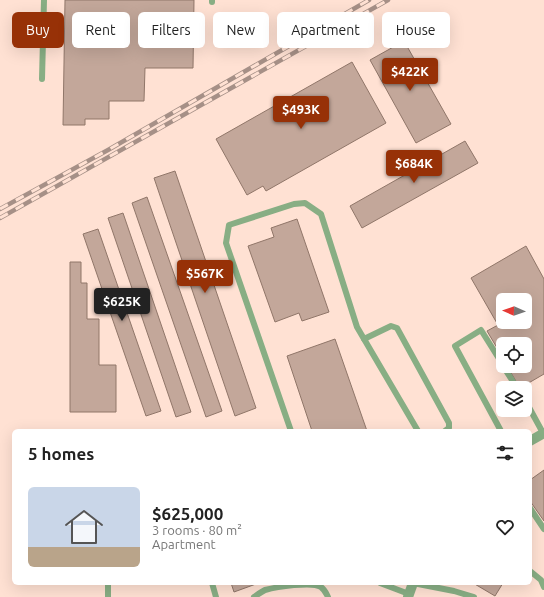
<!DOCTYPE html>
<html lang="en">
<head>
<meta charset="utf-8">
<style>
  :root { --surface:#fff; --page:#f2f2f2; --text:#222; --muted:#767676; --accent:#973107 }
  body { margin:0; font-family:Ubuntu,sans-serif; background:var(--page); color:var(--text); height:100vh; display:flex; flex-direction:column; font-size:15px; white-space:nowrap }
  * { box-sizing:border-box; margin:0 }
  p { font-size:13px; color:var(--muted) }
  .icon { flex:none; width:22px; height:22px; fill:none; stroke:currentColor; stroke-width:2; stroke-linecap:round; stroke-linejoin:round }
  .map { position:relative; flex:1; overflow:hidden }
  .side { position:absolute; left:12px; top:429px; width:520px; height:156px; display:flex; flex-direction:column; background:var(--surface); border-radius:6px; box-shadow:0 4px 16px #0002 }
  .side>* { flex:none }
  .hud { position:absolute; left:12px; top:12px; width:520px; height:36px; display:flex; gap:8px }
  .needle { width:26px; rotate:272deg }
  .buttons { position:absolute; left:496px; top:293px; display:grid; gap:8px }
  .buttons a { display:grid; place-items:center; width:36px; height:36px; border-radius:6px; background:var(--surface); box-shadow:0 4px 16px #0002; font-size:20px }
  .price { position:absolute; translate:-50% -34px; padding:0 9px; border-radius:4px; background:var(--accent); color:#fff; font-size:13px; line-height:26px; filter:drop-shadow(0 1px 2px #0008) }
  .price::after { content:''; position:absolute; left:50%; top:24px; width:12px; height:9px; margin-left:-6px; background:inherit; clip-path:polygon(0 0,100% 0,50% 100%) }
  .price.current { background:#222; color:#fff }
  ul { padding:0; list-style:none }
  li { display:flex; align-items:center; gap:12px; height:100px; padding:0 16px }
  li span { display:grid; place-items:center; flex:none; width:112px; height:80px; border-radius:6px; color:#555 }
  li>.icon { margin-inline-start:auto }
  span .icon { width:48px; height:48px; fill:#fffc; stroke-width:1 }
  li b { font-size:17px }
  h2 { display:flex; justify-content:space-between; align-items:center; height:48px; padding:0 16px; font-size:17px }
  .chip { padding:0 14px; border-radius:6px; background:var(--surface); box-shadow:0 4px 16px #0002; font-size:14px; line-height:36px }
  .chip.current { background:var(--accent); color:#fff }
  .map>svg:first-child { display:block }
  .building { fill:#c3a79a; stroke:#907669; fill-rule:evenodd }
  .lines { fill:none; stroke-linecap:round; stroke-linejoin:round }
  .service { stroke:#88ae84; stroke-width:6 }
  .minor { stroke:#88ae84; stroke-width:10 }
  .rail-casing { stroke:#a69087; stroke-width:4.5 }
  .rail { stroke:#ffe1d3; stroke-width:3; stroke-dasharray:9; stroke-linecap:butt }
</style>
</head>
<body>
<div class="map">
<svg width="544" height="597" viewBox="0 0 544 597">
  <rect width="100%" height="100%" fill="#ffe1d3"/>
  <g class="building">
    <path d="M65 0H194L193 68H145L144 101H109V119H85V125H63Z"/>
    <path d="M404 41 451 124 416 143 370 60Z"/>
    <path d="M352 62 386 123 266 191 263 186 247 195 216 139Z"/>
    <path d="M465 141 478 163 362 228 350 206Z"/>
    <path d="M175 171 256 408 235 416 154 178Z"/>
    <path d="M147 197 222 411 206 417 132 203Z"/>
    <path d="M123 213 191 412 176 417 108 218Z"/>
    <path d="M297 219 329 312 302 321 299 313 275 322 248 246 274 237 271 228Z"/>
    <path d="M98 229 161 411 146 416 83 234Z"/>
    <path d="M526 246 544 279V374L520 388 507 366H525V344H503V358L487 331 498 325 471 278ZM503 300H525V322H503Z"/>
    <path d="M70 262H81V283H87V319H99V365H116V412H70Z"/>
    <path d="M335 339 367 431H312L287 356Z"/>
    <path d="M544 470V521L530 501V480Z"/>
    <path d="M231 583H256V584L234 592Z"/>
    <path d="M473 583H503L495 596Z"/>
  </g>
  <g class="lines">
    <g class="service">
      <path d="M212 0V2"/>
      <path d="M42 79 44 0"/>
      <path d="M364 339 391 326 397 328 449 423V428L445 431"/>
      <path d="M503 366 517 388"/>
      <path d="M525 400 543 433"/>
      <path d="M291 431 226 243 229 225 294 204 305 203 321 214 357 327 418 431"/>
      <path d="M501 431 455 346 481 330 503 365"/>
      <path d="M530 508 544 529"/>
      <path d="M530 571 541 580 544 587"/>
      <path d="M212 583 216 597"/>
      <path d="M380 583 409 594"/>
      <path d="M413 583 454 591 474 597"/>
      <path d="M108 597V583"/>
      <path d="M254 597C257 595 261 592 265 590 276 587 312 581 321 587 325 590 326 593 328 597"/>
    </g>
    <g class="minor">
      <path d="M530 441 544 433"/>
      <path d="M408 597 413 583"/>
    </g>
    <g class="rail-casing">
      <g id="rail">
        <path d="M0 209 108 150 369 0"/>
        <path d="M0 218 388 0"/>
      </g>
    </g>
    <use href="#rail" class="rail"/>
  </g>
</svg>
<div class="buttons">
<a><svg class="needle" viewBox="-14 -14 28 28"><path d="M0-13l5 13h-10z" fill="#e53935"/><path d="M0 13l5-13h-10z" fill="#767676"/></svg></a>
<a><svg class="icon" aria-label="locate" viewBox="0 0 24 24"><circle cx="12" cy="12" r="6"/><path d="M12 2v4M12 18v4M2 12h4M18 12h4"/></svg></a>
<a><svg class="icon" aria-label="layers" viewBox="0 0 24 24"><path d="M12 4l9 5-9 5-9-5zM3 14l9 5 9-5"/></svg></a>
</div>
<b class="price" style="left:410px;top:92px">$422K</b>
<b class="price" style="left:301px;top:130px">$493K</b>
<b class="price" style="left:414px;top:184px">$684K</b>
<b class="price" style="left:205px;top:294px">$567K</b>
<b class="price current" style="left:122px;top:322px">$625K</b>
<div class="hud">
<a class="chip current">Buy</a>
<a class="chip">Rent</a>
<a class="chip">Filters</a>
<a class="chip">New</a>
<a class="chip">Apartment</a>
<a class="chip">House</a>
</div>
<section class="side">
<h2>5 homes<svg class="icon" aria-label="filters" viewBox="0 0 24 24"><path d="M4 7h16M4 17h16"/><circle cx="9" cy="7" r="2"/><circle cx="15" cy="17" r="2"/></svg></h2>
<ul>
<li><span style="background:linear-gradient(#c9d6e8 75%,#b9a48a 0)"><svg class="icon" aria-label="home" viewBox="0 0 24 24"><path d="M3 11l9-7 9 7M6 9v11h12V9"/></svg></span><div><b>$625,000</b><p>3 rooms · 80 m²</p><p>Apartment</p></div><svg class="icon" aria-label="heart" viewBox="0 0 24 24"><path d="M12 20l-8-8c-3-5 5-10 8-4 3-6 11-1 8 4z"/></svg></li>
</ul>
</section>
</div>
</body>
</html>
